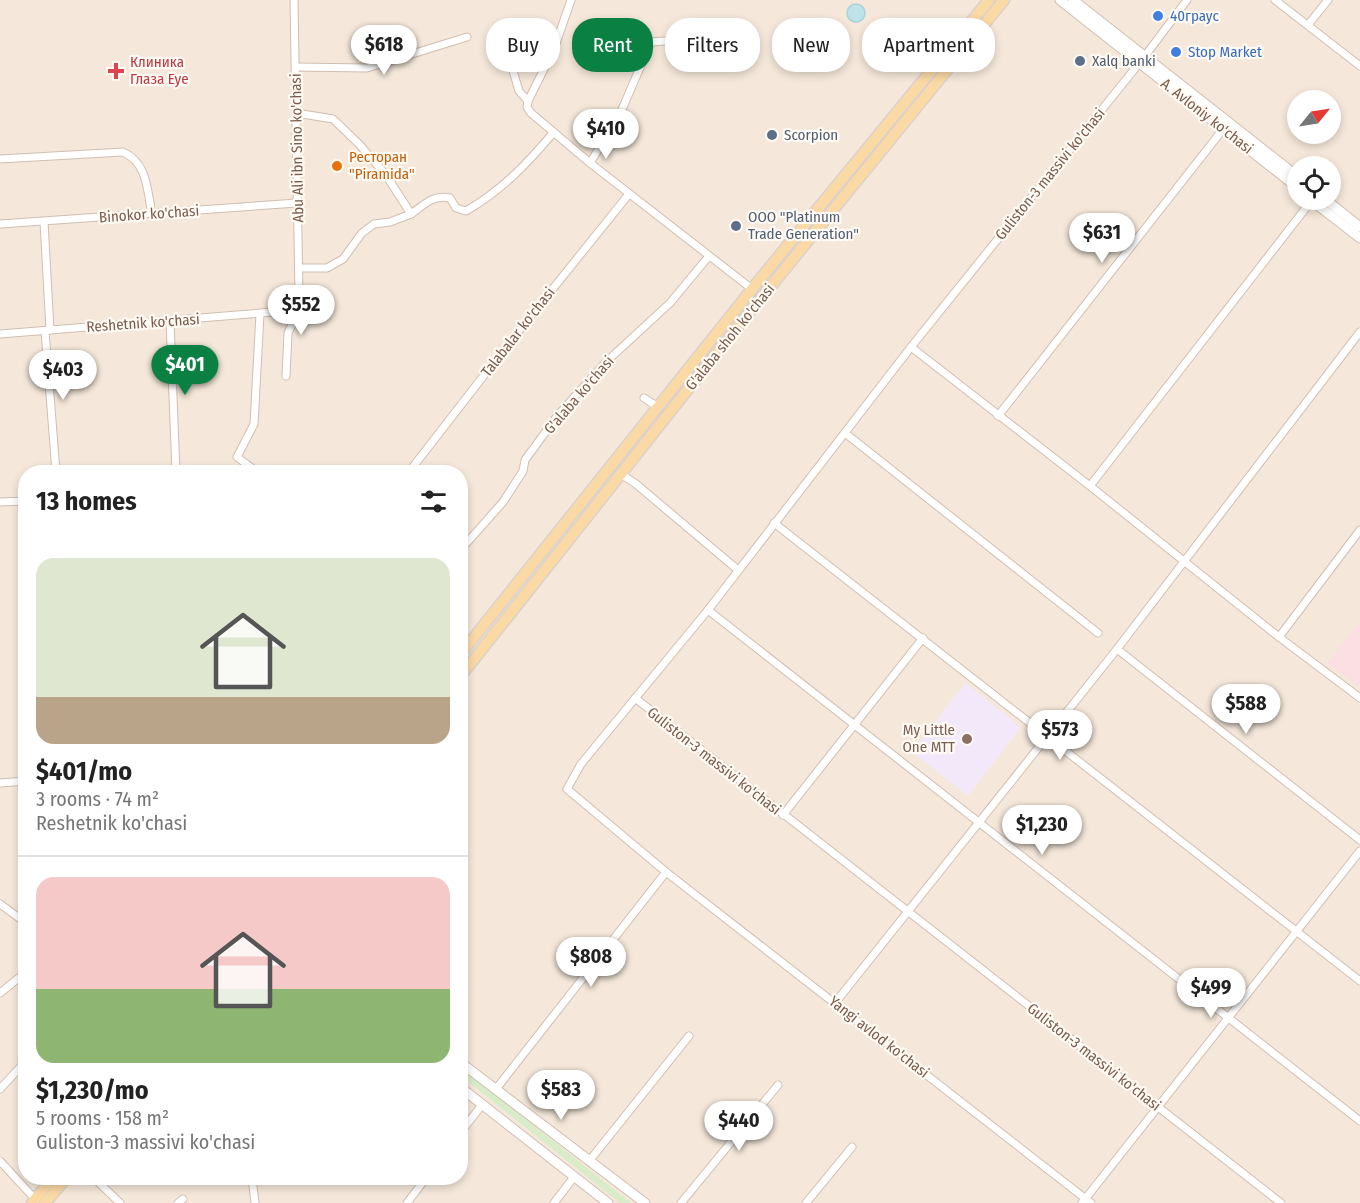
<!DOCTYPE html>
<html lang="en">
<head>
<meta charset="utf-8">
<style>
  :root { --surface:#fff; --page:#f6f6f6; --text:#222; --muted:#767676; --line:#e0e0e0; --accent:#0b8043 }
  body { margin:0; font-family:"Fira Sans Condensed",sans-serif; background:var(--page); color:var(--text); height:100vh; display:flex; flex-direction:column; font-size:22px; white-space:nowrap }
  * { box-sizing:border-box; margin:0 }
  p { font-size:20px; color:var(--muted) }
  .icon { flex:none; width:33px; height:33px; fill:none; stroke:currentColor; stroke-width:2; stroke-linecap:round; stroke-linejoin:round }
  .map { position:relative; flex:1; overflow:hidden }
  .side { position:absolute; left:18px; top:465px; width:450px; height:720px; display:flex; flex-direction:column; background:var(--surface); border-radius:24px; box-shadow:0 3px 9px #0003 }
  .side>* { flex:none }
  .hud { position:absolute; left:486px; top:18px; width:570px; height:54px; display:flex; gap:12px }
  .needle { width:39px; rotate:60deg }
  .buttons { position:absolute; left:1287px; top:90px; display:grid; gap:12px }
  .buttons a { display:grid; place-items:center; width:54px; height:54px; border-radius:50%; background:var(--surface); box-shadow:0 3px 9px #0003; font-size:30px }
  .price { position:absolute; translate:-50% -51px; padding:0 14px; border-radius:21px; background:#fff; color:#222; font-size:20px; line-height:39px; filter:drop-shadow(0 2px 3px #0008) }
  .price::after { content:''; position:absolute; left:50%; top:36px; width:18px; height:14px; margin-left:-9px; background:inherit; clip-path:polygon(0 0,100% 0,50% 100%) }
  .price.active { background:var(--accent); color:#fff }
  ul { padding:0; list-style:none }
  li { display:grid; align-content:center; gap:12px; height:318px; padding:0 18px }
  li+li { border-top:2px solid var(--line) }
  li span { display:grid; place-items:center; height:186px; border-radius:18px; color:#555 }
  li>.icon { margin-inline-start:auto }
  span .icon { width:108px; height:108px; fill:#fffc; stroke-width:1 }
  li b { font-size:26px }
  h2 { display:flex; justify-content:space-between; align-items:center; height:72px; padding:0 18px; font-size:26px }
  .pill { padding:0 21px; border-radius:24px; background:var(--surface); box-shadow:0 3px 9px #0003; font-size:21px; line-height:54px }
  .pill.active { background:var(--accent); color:#fff }
  .map>svg:first-child { display:block }
  .residential { fill:#f5e8da; fill-rule:evenodd }
  .education { fill:#f3e8fa }
  .medical { fill:#fbdfe3 }
  .green { fill:#d8ecc9 }
  .water { fill:#bfe3e8; stroke:#a5d3da; stroke-width:1.5 }
  .lines { fill:none; stroke-linecap:round; stroke-linejoin:round }
  .minor-casing { stroke:#d1beb0; stroke-width:9 }
  .tertiary-casing { stroke:#d1beb0; stroke-width:11 }
  .primary-casing { stroke:#dad1cd; stroke-width:13 }
  .minor { stroke:#fff; stroke-width:7 }
  .tertiary { stroke:#fff; stroke-width:9 }
  .primary { stroke:#fbd9a5; stroke-width:10 }
  .shop-dot { fill:#3f7fe0; stroke:#fffaf3; stroke-width:2 }
  .service-dot { fill:#5c6f8a; stroke:#fffaf3; stroke-width:2 }
  .health-dot { fill:#e0444e; stroke:#fffaf3; stroke-width:2 }
  .food-dot { fill:#e8710a; stroke:#fffaf3; stroke-width:2 }
  .education-dot { fill:#8d6e63; stroke:#fffaf3; stroke-width:2 }
  .labels { text-anchor:middle; dominant-baseline:central; stroke-width:4.5; stroke-linejoin:round; paint-order:stroke }
  .shop-label { font-size:15px; fill:#366cbe; stroke:#fffaf3; text-anchor:start }
  .service-label { font-size:15px; fill:#4e5e75; stroke:#fffaf3; text-anchor:start }
  .health-label { font-size:15px; fill:#be3a42; stroke:#fffaf3; text-anchor:start }
  .street-label { font-size:15px; fill:#7a5c4d; stroke:#fffaf3 }
  .food-label { font-size:15px; fill:#c56008; stroke:#fffaf3; text-anchor:start }
  .education-label { font-size:15px; fill:#785e54; stroke:#fffaf3; text-anchor:end }
</style>
</head>
<body>
<div class="map">
<svg width="1360" height="1203" viewBox="0 0 1360 1203">
  <rect width="100%" height="100%" fill="#fdf6ec"/>
  <path class="residential" d="M0 0H1360V1203H0ZM1298 100H1330V134H1298ZM1298 166H1330V200H1298ZM26 472H460V1178H26Z"/>
  <path class="education" d="M965 683 1021 727 968 796 912 752Z"/>
  <path class="medical" d="M1360 623V687L1327 663Z"/>
  <path class="green" d="M461 1068 631 1203H620L461 1076Z"/>
  <g class="water">
    <circle cx="856" cy="13" r="9"/>
    <circle cx="894" cy="47" r="9"/>
  </g>
  <g class="lines">
    <g class="minor-casing">
      <g id="minor">
        <path d="M571 0 554 49 528 101 527 107 531 113 590 163 752 289"/>
        <path d="M1275 0 1360 66"/>
        <path d="M1308 25 1328 0"/>
        <path d="M501 30 519 91 528 101"/>
        <path d="M296 67 367 68 467 37"/>
        <path d="M296 113 333 119 359 144 386 175 411 214C424 205 433 194 450 198L456 208 466 211C501 191 527 164 553 133"/>
        <path d="M0 159 123 152C148 163 147 191 152 214"/>
        <path d="M590 163 620 114 651 42 707 38"/>
        <path d="M44 222 50 330"/>
        <path d="M0 224 297 203"/>
        <path d="M299 268H327L343 259 362 233 374 224 390 222 411 214"/>
        <path d="M170 321 176 472"/>
        <path d="M45 331 56 472"/>
        <path d="M0 334 286 311 299 296"/>
        <path d="M911 347 1090 486 1279 637 1360 698"/>
        <path d="M286 376 288 333 296 316 299 296 294 0"/>
        <path d="M644 398 658 407"/>
        <path d="M998 416 1224 128"/>
        <path d="M845 433 1098 633"/>
        <path d="M257 472 237 457 254 424 260 314"/>
        <path d="M409 472 502 352 629 194"/>
        <path d="M621 474 636 484 738 570"/>
        <path d="M1090 486 1312 200"/>
        <path d="M0 502 26 501"/>
        <path d="M774 523 1360 981"/>
        <path d="M464 546 503 502 523 471 525 460 558 415 606 362 670 303 709 256"/>
        <path d="M708 610 1360 1121"/>
        <path d="M1279 637 1360 530"/>
        <path d="M1117 649 1360 840"/>
        <path d="M635 698 1281 1203"/>
        <path d="M0 783 26 781"/>
        <path d="M783 815 923 638"/>
        <path d="M0 904 26 923"/>
        <path d="M0 993 26 972"/>
        <path d="M835 1003 1117 649 1360 332"/>
        <path d="M0 1089 26 1061"/>
        <path d="M496 1089 666 872"/>
        <path d="M460 1133 482 1105"/>
        <path d="M590 1160 689 1036"/>
        <path d="M0 1161 35 1199"/>
        <path d="M94 1178 120 1203"/>
        <path d="M252 1178 255 1203"/>
        <path d="M178 1203 183 1199"/>
        <path d="M407 1203 426 1178"/>
        <path d="M554 1203 574 1177"/>
        <path d="M681 1203 778 1085"/>
        <path d="M806 1203 852 1147"/>
        <path d="M1082 1203 1360 851"/>
        <path d="M1091 1203 666 872 567 789 581 764 708 610 911 347 1145 56 1187 0"/>
      </g>
    </g>
    <g class="tertiary-casing">
      <g id="tertiary">
        <path d="M1060 0 1298 188"/>
        <path d="M1073 0 1298 177"/>
        <path d="M1311 200 1360 238"/>
        <path d="M1326 200 1360 227"/>
        <path d="M460 1062 645 1203"/>
        <path d="M460 1087 608 1203"/>
      </g>
    </g>
    <g class="primary-casing">
      <g id="primary">
        <path d="M460 655 752 289 989 0"/>
        <path d="M460 677 727 340 1004 0"/>
        <path d="M32 1203 52 1178"/>
        <path d="M45 1203 66 1178"/>
      </g>
    </g>
    <use href="#minor" class="minor"/>
    <use href="#tertiary" class="tertiary"/>
    <use href="#primary" class="primary"/>
  </g>
  <g class="shop-dot">
    <circle cx="1158" cy="16" r="6"/>
    <circle cx="1176" cy="52" r="6"/>
  </g>
  <g class="service-dot">
    <circle cx="1080" cy="61" r="6"/>
    <circle cx="772" cy="135" r="6"/>
    <circle cx="736" cy="226" r="6"/>
  </g>
  <path class="health-dot" d="M113 62h6v6h6v6h-6v6h-6v-6h-6v-6h6z"/>
  <circle class="food-dot" cx="337" cy="166" r="6"/>
  <circle class="education-dot" cx="967" cy="739" r="6"/>
  <g class="labels">
    <g class="shop-label">
      <text x="1170" y="16">40граус</text>
      <text x="1188" y="52">Stop Market</text>
    </g>
    <g class="service-label">
      <text x="1092" y="61">Xalq banki</text>
      <text x="784" y="135">Scorpion</text>
      <text x="748" y="217">OOO "Platinum<tspan x="748" dy="17">Trade Generation"</tspan></text>
    </g>
    <g class="health-label">
      <text x="130" y="62">Клиника<tspan x="130" dy="17">Глаза Eye</tspan></text>
    </g>
    <g class="street-label">
      <text transform="translate(1207 116) rotate(38)">A. Avloniy ko'chasi</text>
      <text transform="translate(297 148) rotate(-91)">Abu Ali ibn Sino ko'chasi</text>
      <text transform="translate(1050 174) rotate(-51)">Guliston-3 massivi ko'chasi</text>
      <text transform="translate(149 214) rotate(-4)">Binokor ko'chasi</text>
      <text transform="translate(143 323) rotate(-4)">Reshetnik ko'chasi</text>
      <text transform="translate(518 332) rotate(-52)">Talabalar ko'chasi</text>
      <text transform="translate(730 337) rotate(-51)">G'alaba shoh ko'chasi</text>
      <text transform="translate(579 395) rotate(-49)">G'alaba ko'chasi</text>
      <text transform="translate(714 761) rotate(38)">Guliston-3 massivi ko'chasi</text>
      <text transform="translate(879 1037) rotate(38)">Yangi avlod ko'chasi</text>
      <text transform="translate(1094 1057) rotate(38)">Guliston-3 massivi ko'chasi</text>
    </g>
    <g class="food-label">
      <text x="349" y="157">Ресторан<tspan x="349" dy="17">"Piramida"</tspan></text>
    </g>
    <g class="education-label">
      <text x="955" y="730">My Little<tspan x="955" dy="17">One MTT</tspan></text>
    </g>
  </g>
</svg>
<div class="buttons">
<a><svg class="needle" viewBox="-14 -14 28 28"><path d="M0-13l5 13h-10z" fill="#e53935"/><path d="M0 13l5-13h-10z" fill="#767676"/></svg></a>
<a><svg class="icon" aria-label="locate" viewBox="0 0 24 24"><circle cx="12" cy="12" r="6"/><path d="M12 2v4M12 18v4M2 12h4M18 12h4"/></svg></a>
</div>
<b class="price" style="left:384px;top:76px">$618</b>
<b class="price" style="left:606px;top:160px">$410</b>
<b class="price" style="left:1102px;top:264px">$631</b>
<b class="price" style="left:301px;top:336px">$552</b>
<b class="price active" style="left:185px;top:396px">$401</b>
<b class="price" style="left:63px;top:401px">$403</b>
<b class="price" style="left:1246px;top:735px">$588</b>
<b class="price" style="left:1060px;top:761px">$573</b>
<b class="price" style="left:1042px;top:856px">$1,230</b>
<b class="price" style="left:591px;top:988px">$808</b>
<b class="price" style="left:1211px;top:1019px">$499</b>
<b class="price" style="left:561px;top:1121px">$583</b>
<b class="price" style="left:739px;top:1152px">$440</b>
<div class="hud">
<a class="pill">Buy</a>
<a class="pill active">Rent</a>
<a class="pill">Filters</a>
<a class="pill">New</a>
<a class="pill">Apartment</a>
</div>
<section class="side">
<h2>13 homes<svg class="icon" aria-label="filters" viewBox="0 0 24 24"><path d="M4 7h16M4 17h16"/><circle cx="9" cy="7" r="2"/><circle cx="15" cy="17" r="2"/></svg></h2>
<ul>
<li><span style="background:linear-gradient(#dfe7d0 75%,#b9a48a 0)"><svg class="icon" aria-label="home" viewBox="0 0 24 24"><path d="M3 11l9-7 9 7M6 9v11h12V9"/></svg></span><div><b>$401/mo</b><p>3 rooms · 74 m²</p><p>Reshetnik ko'chasi</p></div></li>
<li><span style="background:linear-gradient(#f6c9c9 60%,#8fb573 0)"><svg class="icon" aria-label="home" viewBox="0 0 24 24"><path d="M3 11l9-7 9 7M6 9v11h12V9"/></svg></span><div><b>$1,230/mo</b><p>5 rooms · 158 m²</p><p>Guliston-3 massivi ko'chasi</p></div></li>
</ul>
</section>
</div>
</body>
</html>
